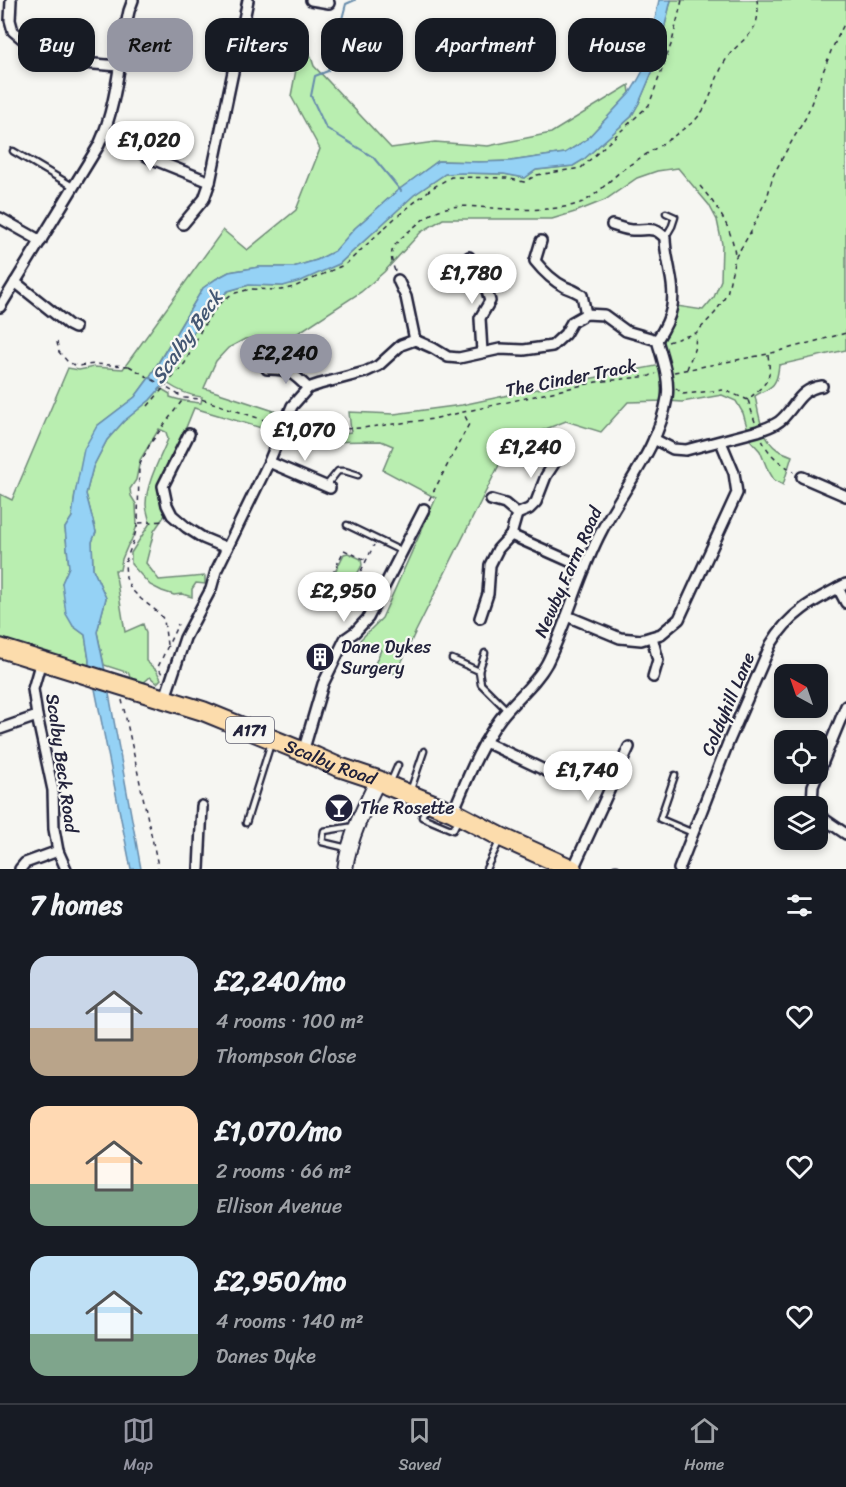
<!DOCTYPE html>
<html lang="en">
<head>
<meta charset="utf-8">
<style>
  :root { --surface:#171b24; --page:#242831; --text:#f1f3f6; --muted:#9ea1a6; --line:#363941; --accent:#9495a2 }
  body { margin:0; font-family:Sriracha,sans-serif; background:var(--page); color:var(--text); height:100vh; display:flex; flex-direction:column; font-size:22px; white-space:nowrap }
  * { box-sizing:border-box; margin:0 }
  p { font-size:20px; color:var(--muted) }
  .icon { flex:none; width:33px; height:33px; fill:none; stroke:currentColor; stroke-width:2; stroke-linecap:round; stroke-linejoin:round }
  .map { position:relative; height:869px; overflow:hidden }
  .panel { display:flex; flex-direction:column; background:var(--surface); flex:1 }
  .panel>* { flex:none }
  .top-card { position:absolute; left:18px; top:18px; width:810px; height:54px; display:flex; gap:12px }
  .needle { width:39px; rotate:320deg }
  .fabs { position:absolute; left:774px; top:664px; display:grid; gap:12px }
  .fabs a { display:grid; place-items:center; width:54px; height:54px; border-radius:12px; background:var(--surface); box-shadow:0 3px 9px #0003; font-size:30px }
  .price { position:absolute; translate:-50% -51px; padding:0 14px; border-radius:21px; background:#fff; color:#222; font-size:20px; line-height:39px; filter:drop-shadow(0 2px 3px #0008) }
  .price::after { content:''; position:absolute; left:50%; top:36px; width:18px; height:14px; margin-left:-9px; background:inherit; clip-path:polygon(0 0,100% 0,50% 100%) }
  .price.on { background:var(--accent); color:#111 }
  ul { padding:0; list-style:none }
  li { display:flex; align-items:center; gap:18px; height:150px; padding:0 30px }
  li span { display:grid; place-items:center; flex:none; width:168px; height:120px; border-radius:18px; color:#555 }
  li>.icon { margin-inline-start:auto }
  span .icon { width:72px; height:72px; fill:#fffc; stroke-width:1 }
  li b { font-size:26px }
  h2 { display:flex; justify-content:space-between; align-items:center; height:72px; padding:0 30px; font-size:26px }
  .pill { padding:0 21px; border-radius:18px; background:var(--surface); box-shadow:0 3px 9px #0003; font-size:21px; line-height:54px }
  .pill.on { background:var(--accent); color:#111 }
  .tab-bar { display:flex; justify-content:space-around; align-items:center; height:84px; border-top:2px solid var(--line); background:var(--surface); font-size:16px; color:var(--muted) }
  .tab-bar a { display:grid; justify-items:center; gap:3px }
  .tab-bar .on { color:var(--accent) }
  .map>svg:first-child { display:block }
  .green { fill:#b9eeb0; stroke:#6e8876; stroke-width:1.5 }
  .water { fill:#95d2f5; stroke:#678cab; stroke-width:1.5 }
  .lines { fill:none; stroke-linecap:round; stroke-linejoin:round }
  .stream { stroke:#678cab; stroke-width:2 }
  .lane-casing { stroke:#22223b; stroke-width:9 }
  .street-casing { stroke:#22223b; stroke-width:14 }
  .secondary-casing { stroke:#22223b; stroke-width:18 }
  .highway-casing { stroke:#22223b; stroke-width:22 }
  .path { stroke:#22223b; stroke-width:1.5; stroke-dasharray:4.5 4.5; stroke-linecap:butt }
  .lane { stroke:#f6f6f2; stroke-width:4.5 }
  .street { stroke:#f6f6f2; stroke-width:9 }
  .secondary { stroke:#f6f6f2; stroke-width:14 }
  .highway { stroke:#fcdcac; stroke-width:18 }
  .path-bridge { stroke:#22223b; stroke-width:1.5; stroke-dasharray:4.5 4.5; stroke-linecap:butt }
  .labels { text-anchor:middle; dominant-baseline:central; stroke-width:4.5; stroke-linejoin:round; paint-order:stroke }
  .shield { fill:#f6f6f2; stroke:#626272; stroke-width:1.5 }
  .shield-label { font-size:16px; font-weight:bold; fill:#22223b }
  .street-label { font-size:18px; fill:#22223b; stroke:#f6f6f2 }
  .poi-label { font-size:18px; fill:#22223b; stroke:#f6f6f2; text-anchor:start }
  .water-label { font-size:20px; font-style:italic; fill:#445773; stroke:#f6f6f2 }
</style>
</head>
<body>
<div class="map">
<svg width="846" height="869" viewBox="0 0 846 869">
  <rect width="100%" height="100%" fill="#f6f6f2"/>
  <filter id="ink" filterUnits="userSpaceOnUse"><feTurbulence type="fractalNoise" baseFrequency=".0167" numOctaves="2"/><feDisplacementMap in="SourceGraphic" scale="12" xChannelSelector="R" yChannelSelector="G"/><feConvolveMatrix kernelMatrix="1 2 1 2 8 2 1 2 1" color-interpolation-filters="sRGB"/></filter>
  <g filter="url(#ink)">
    <g class="green">
      <path d="M671 0H846V350L779 365C778 373 777 384 769 388 764 392 760 392 755 396 759 414 761 439 778 450 782 452 787 454 792 456L783 485 774 480 767 468 760 451 751 441 743 413 736 401 722 395 682 402 668 401 659 341 665 332 677 306 703 310 714 297 721 280 722 244 717 220 709 205 678 168 657 171 637 178 605 200 575 212 552 219H443L421 232 384 272 361 292 295 335 245 339 228 348 216 361 204 388 280 413 268 430 194 408 161 489V500L165 515 154 531 146 563 159 580 205 576V584L196 583 192 589V597L182 594 174 595 162 591 150 585 131 564V553L150 523C149 517 146 510 146 504 146 484 160 458 168 439L166 432 159 429 140 460 136 480 130 489 131 496 136 504 137 526 131 541 128 545 122 559 120 570H115L125 632 143 624 146 633V661L156 670 161 679 157 683 150 677 142 684 130 678 129 673 104 665 97 632 106 598 93 569 92 542 96 532 86 494 93 467 107 440 124 421 150 400 160 388 170 394V397C180 401 191 402 201 403L202 397C188 396 177 390 165 382L185 351 197 325 218 300 228 291 249 285 283 286 339 264 414 195 445 174 461 173 504 174 525 178 536 170 573 166 583 160 631 117 639 103 656 63Z"/>
      <path d="M303 33 314 66 391 148 435 142 488 146 551 133 629 85 630 93 586 140 565 153 511 161 479 162 438 161 397 191 355 228 335 251 317 260 293 267H259L229 272 216 279 203 288 149 378 135 397 97 426 75 494 72 517 65 528 69 567 62 583 73 626 85 635 89 660V667L0 643V494L12 500 68 368 79 370 94 367 123 369 223 230 247 250 296 210 320 149 291 96Z"/>
      <path d="M661 365 663 372 664 401 628 402 601 432 566 421 510 443 414 635 396 674 374 666 381 650 360 640 382 618 436 498 383 470 393 446 381 441 305 442 284 436 286 429 311 437 351 432 349 412 394 414 462 405 556 385Z"/>
      <path d="M348 553 361 559 362 565 347 593 336 589 332 578 344 554Z"/>
    </g>
    <g class="water">
      <path d="M659 0H671L656 63 639 103 631 117 583 160 573 166 536 170 525 178 504 174 461 173 445 174 414 195 339 264 301 281 283 286 249 285 228 291 218 300 197 325 185 351 163 385 150 400 124 421 107 440 93 467 86 494 96 532 92 542 93 569 106 598 97 632 106 676 89 671V660L85 635 73 626 66 614 62 583 69 567 65 528 72 517 75 494 84 449 97 426 135 397 149 378 152 379 150 377 203 288 216 279 229 272 259 267H293L317 260 335 251 355 228 397 191 438 161 479 162 511 161 565 153 586 140 630 93 638 80 645 67Z"/>
      <path d="M94 684 108 688 141 869H131Z"/>
    </g>
    <g class="lines">
      <path class="stream" d="M355 0 346 4 328 71 315 76 311 96 326 128 373 157 401 191"/>
      <g class="lane-casing">
        <g id="lane">
          <path d="M13 151 74 187"/>
          <path d="M665 238 672 226 675 217 666 213"/>
          <path d="M326 486 338 471H345L358 475"/>
          <path d="M347 525 401 551"/>
          <path d="M452 659 479 671 481 684 508 711"/>
          <path d="M479 671 485 653"/>
          <path d="M675 775 660 819 693 833"/>
          <path d="M391 781 398 765"/>
          <path d="M411 789 424 751"/>
          <path d="M427 804 422 817 453 830 458 820"/>
          <path d="M246 823 271 743"/>
          <path d="M347 848 322 842 324 831 355 826"/>
          <path d="M486 869 499 842"/>
          <path d="M615 869H617"/>
        </g>
      </g>
      <g class="street-casing">
        <g id="street">
          <path d="M11 0 10 20 13 31 38 52 70 62 119 66"/>
          <path d="M311 0 329 3"/>
          <path d="M105 132 150 158 210 182"/>
          <path d="M0 218 41 241"/>
          <path d="M183 224 204 199 210 182 248 0"/>
          <path d="M612 225C619 227 626 230 632 230 647 231 654 225 665 238 665 250 668 260 670 272 676 300 673 316 657 340"/>
          <path d="M541 241 535 261C543 271 553 281 565 287 571 289 577 292 582 295L586 314"/>
          <path d="M469 257 478 280 486 288 490 301 480 318 482 352"/>
          <path d="M398 280 406 297 415 340"/>
          <path d="M15 282 69 325 75 328"/>
          <path d="M0 307 99 145C118 103 119 56 129 11L133 0"/>
          <path d="M267 369C288 368 294 374 308 388"/>
          <path d="M189 434 163 486 167 505 172 515 186 527 203 538 227 548"/>
          <path d="M654 439 673 449 686 450 758 431C766 428 777 425 783 418 797 404 800 389 822 386"/>
          <path d="M269 462 330 488"/>
          <path d="M802 477 846 496"/>
          <path d="M491 500 505 504 517 514 511 535"/>
          <path d="M517 514 529 509 536 502 546 476 557 459"/>
          <path d="M838 588 846 603"/>
          <path d="M567 616 620 638 641 640 661 634 679 619 737 493 734 473 721 442"/>
          <path d="M480 618 488 594 490 565 498 549 511 535 585 568"/>
          <path d="M652 637 658 660 653 677"/>
          <path d="M41 661 33 689 37 716 53 790 54 829 58 851 66 869"/>
          <path d="M165 698 185 638 211 589 216 571 269 462 292 406 308 388 320 384 365 372 378 366 401 345 415 340 433 348 448 357 459 358 500 349 524 350 552 346 565 334 572 322 586 314 604 315 626 331 657 340C662 358 670 379 667 398 659 447 623 489 601 532 579 574 568 621 547 663 535 685 515 699 500 719 479 747 467 780 453 812"/>
          <path d="M0 729 37 716"/>
          <path d="M485 742 559 777"/>
          <path d="M303 752 323 684 345 639 355 632 368 618 424 509"/>
          <path d="M814 807 812 804 813 786 846 706"/>
          <path d="M818 812 821 817 846 834"/>
          <path d="M20 869 25 863 58 851"/>
          <path d="M199 869 202 806"/>
          <path d="M573 869 629 747"/>
          <path d="M679 869 728 743 771 644C790 612 815 600 846 584"/>
        </g>
      </g>
      <g class="secondary-casing">
        <path id="secondary" d="M345 869C349 838 364 808 378 780"/>
      </g>
      <g class="highway-casing">
        <g id="highway">
          <path id="s1" d="M0 648 203 711 316 757 336 766 378 780 389 786 453 812 501 837 572 869"/>
        </g>
      </g>
      <g class="path">
        <path d="M700 186C717 206 733 229 735 256"/>
        <path d="M395 271C387 251 393 245 408 232 418 224 429 213 442 209 458 204 476 207 492 208 516 210 551 211 574 205 595 200 608 180 625 168 644 155 664 144 682 130 687 126 693 123 697 118 711 103 713 83 723 65 737 37 763 38 757 0"/>
        <path d="M57 342 59 352 68 362 77 366 95 364 129 366"/>
        <path d="M668 342 696 333 715 313 727 294 735 258 749 235 767 198 773 176 785 153 806 117 831 51 846 20"/>
        <path d="M687 369 695 347 696 334"/>
        <path d="M674 372 768 354 846 333"/>
        <path d="M676 388 683 394 724 390 748 400"/>
        <path d="M148 406 185 363 202 328 219 304 232 294 250 289 281 290 294 287 346 264 394 219 432 188 451 177 507 178 524 182 537 175 581 168 649 105 672 42 682 0"/>
        <path d="M755 422 748 400C767 381 772 383 768 355"/>
        <path d="M294 426 295 428 325 430 362 428 433 419 596 382 650 376 654 373 656 374"/>
        <path d="M762 440C769 455 780 463 794 472"/>
        <path d="M429 500 469 424 464 414"/>
        <path d="M139 523 164 521"/>
        <path d="M349 595 374 545"/>
        <path d="M364 604 327 586 344 550 366 560"/>
        <path d="M167 645 164 620 159 613 141 599 131 589 126 578 125 563 133 542 138 523 139 466 150 444 184 398 201 399 273 423 277 420"/>
        <path d="M162 674 158 667 178 624"/>
        <path d="M122 700 157 861 158 869"/>
      </g>
      <use href="#lane" class="lane"/>
      <use href="#street" class="street"/>
      <use href="#secondary" class="secondary"/>
      <use href="#highway" class="highway"/>
      <path class="path-bridge" d="M129 366 184 398"/>
    </g>
  </g>
  <defs>
    <g id="building-disc" transform="scale(1.5)"><circle r="9.5" fill="#22223b" stroke="#f6f6f2"/><path d="M-4-6H4V6H1V3H-1V6H-4ZM-2.5-4.3h1.7v1.8h-1.7ZM.8-4.3h1.7v1.8H.8ZM-2.5-1h1.7V.8h-1.7ZM.8-1h1.7V.8H.8Z" fill="#fff"/></g>
    <g id="bar-disc" transform="scale(1.5)"><circle r="9.5" fill="#22223b" stroke="#f6f6f2"/><path d="M-6-5H6L.8 .8V4.5H3.5V6h-7V4.5H-.8V.8Z" fill="#fff"/></g>
  </defs>
  <g fill-rule="evenodd">
    <use href="#building-disc" x="320" y="657"/>
    <use href="#bar-disc" x="339" y="808"/>
  </g>
  <g class="labels">
    <rect class="shield" x="226" y="717" width="48" height="26" rx="4.5"/>
    <g class="shield-label">
      <text x="250" y="730">A171</text>
    </g>
    <g class="street-label">
      <text transform="translate(571 378) rotate(-11)">The Cinder Track</text>
      <text transform="translate(568 572) rotate(-66)">Newby Farm Road</text>
      <text transform="translate(728 704) rotate(-67)">Coldyhill Lane</text>
      <text stroke="none"><textPath href="#s1" startOffset="350">Scalby Road</textPath></text>
      <text transform="translate(62 763) rotate(82)">Scalby Beck Road</text>
    </g>
    <g class="poi-label">
      <text x="341" y="647">Dane Dykes<tspan x="341" dy="21">Surgery</tspan></text>
      <text x="360" y="808">The Rosette</text>
    </g>
    <g class="water-label">
      <text transform="translate(187 337) rotate(-55)">Scalby Beck</text>
    </g>
  </g>
</svg>
<div class="fabs">
<a><svg class="needle" viewBox="-14 -14 28 28"><path d="M0-13l5 13h-10z" fill="#e53935"/><path d="M0 13l5-13h-10z" fill="#9ea1a6"/></svg></a>
<a><svg class="icon" aria-label="locate" viewBox="0 0 24 24"><circle cx="12" cy="12" r="6"/><path d="M12 2v4M12 18v4M2 12h4M18 12h4"/></svg></a>
<a><svg class="icon" aria-label="layers" viewBox="0 0 24 24"><path d="M12 4l9 5-9 5-9-5zM3 14l9 5 9-5"/></svg></a>
</div>
<b class="price" style="left:150px;top:172px">£1,020</b>
<b class="price" style="left:472px;top:305px">£1,780</b>
<b class="price on" style="left:286px;top:385px">£2,240</b>
<b class="price" style="left:305px;top:462px">£1,070</b>
<b class="price" style="left:531px;top:479px">£1,240</b>
<b class="price" style="left:344px;top:623px">£2,950</b>
<b class="price" style="left:588px;top:802px">£1,740</b>
<div class="top-card">
<a class="pill">Buy</a>
<a class="pill on">Rent</a>
<a class="pill">Filters</a>
<a class="pill">New</a>
<a class="pill">Apartment</a>
<a class="pill">House</a>
</div>
</div>
<section class="panel">
<h2>7 homes<svg class="icon" aria-label="filters" viewBox="0 0 24 24"><path d="M4 7h16M4 17h16"/><circle cx="9" cy="7" r="2"/><circle cx="15" cy="17" r="2"/></svg></h2>
<ul>
<li><span style="background:linear-gradient(#c9d6e8 60%,#b9a48a 0)"><svg class="icon" aria-label="home" viewBox="0 0 24 24"><path d="M3 11l9-7 9 7M6 9v11h12V9"/></svg></span><div><b>£2,240/mo</b><p>4 rooms · 100 m²</p><p>Thompson Close</p></div><svg class="icon" aria-label="heart" viewBox="0 0 24 24"><path d="M12 20l-8-8c-3-5 5-10 8-4 3-6 11-1 8 4z"/></svg></li>
<li><span style="background:linear-gradient(#ffd9b3 65%,#7fa58c 0)"><svg class="icon" aria-label="home" viewBox="0 0 24 24"><path d="M3 11l9-7 9 7M6 9v11h12V9"/></svg></span><div><b>£1,070/mo</b><p>2 rooms · 66 m²</p><p>Ellison Avenue</p></div><svg class="icon" aria-label="heart" viewBox="0 0 24 24"><path d="M12 20l-8-8c-3-5 5-10 8-4 3-6 11-1 8 4z"/></svg></li>
<li><span style="background:linear-gradient(#bfe0f5 65%,#7fa58c 0)"><svg class="icon" aria-label="home" viewBox="0 0 24 24"><path d="M3 11l9-7 9 7M6 9v11h12V9"/></svg></span><div><b>£2,950/mo</b><p>4 rooms · 140 m²</p><p>Danes Dyke</p></div><svg class="icon" aria-label="heart" viewBox="0 0 24 24"><path d="M12 20l-8-8c-3-5 5-10 8-4 3-6 11-1 8 4z"/></svg></li>
</ul>
</section>
<nav class="tab-bar">
<a class="on"><svg class="icon" aria-label="map" viewBox="0 0 24 24"><path d="M3 6l6-2 6 2 6-2v14l-6 2-6-2-6 2zM9 4v14M15 6v14"/></svg>Map</a>
<a><svg class="icon" aria-label="saved" viewBox="0 0 24 24"><path d="M7 4h10v16l-5-4-5 4z"/></svg>Saved</a>
<a><svg class="icon" aria-label="home" viewBox="0 0 24 24"><path d="M3 11l9-7 9 7M6 9v11h12V9"/></svg>Home</a>
</nav>
</body>
</html>
